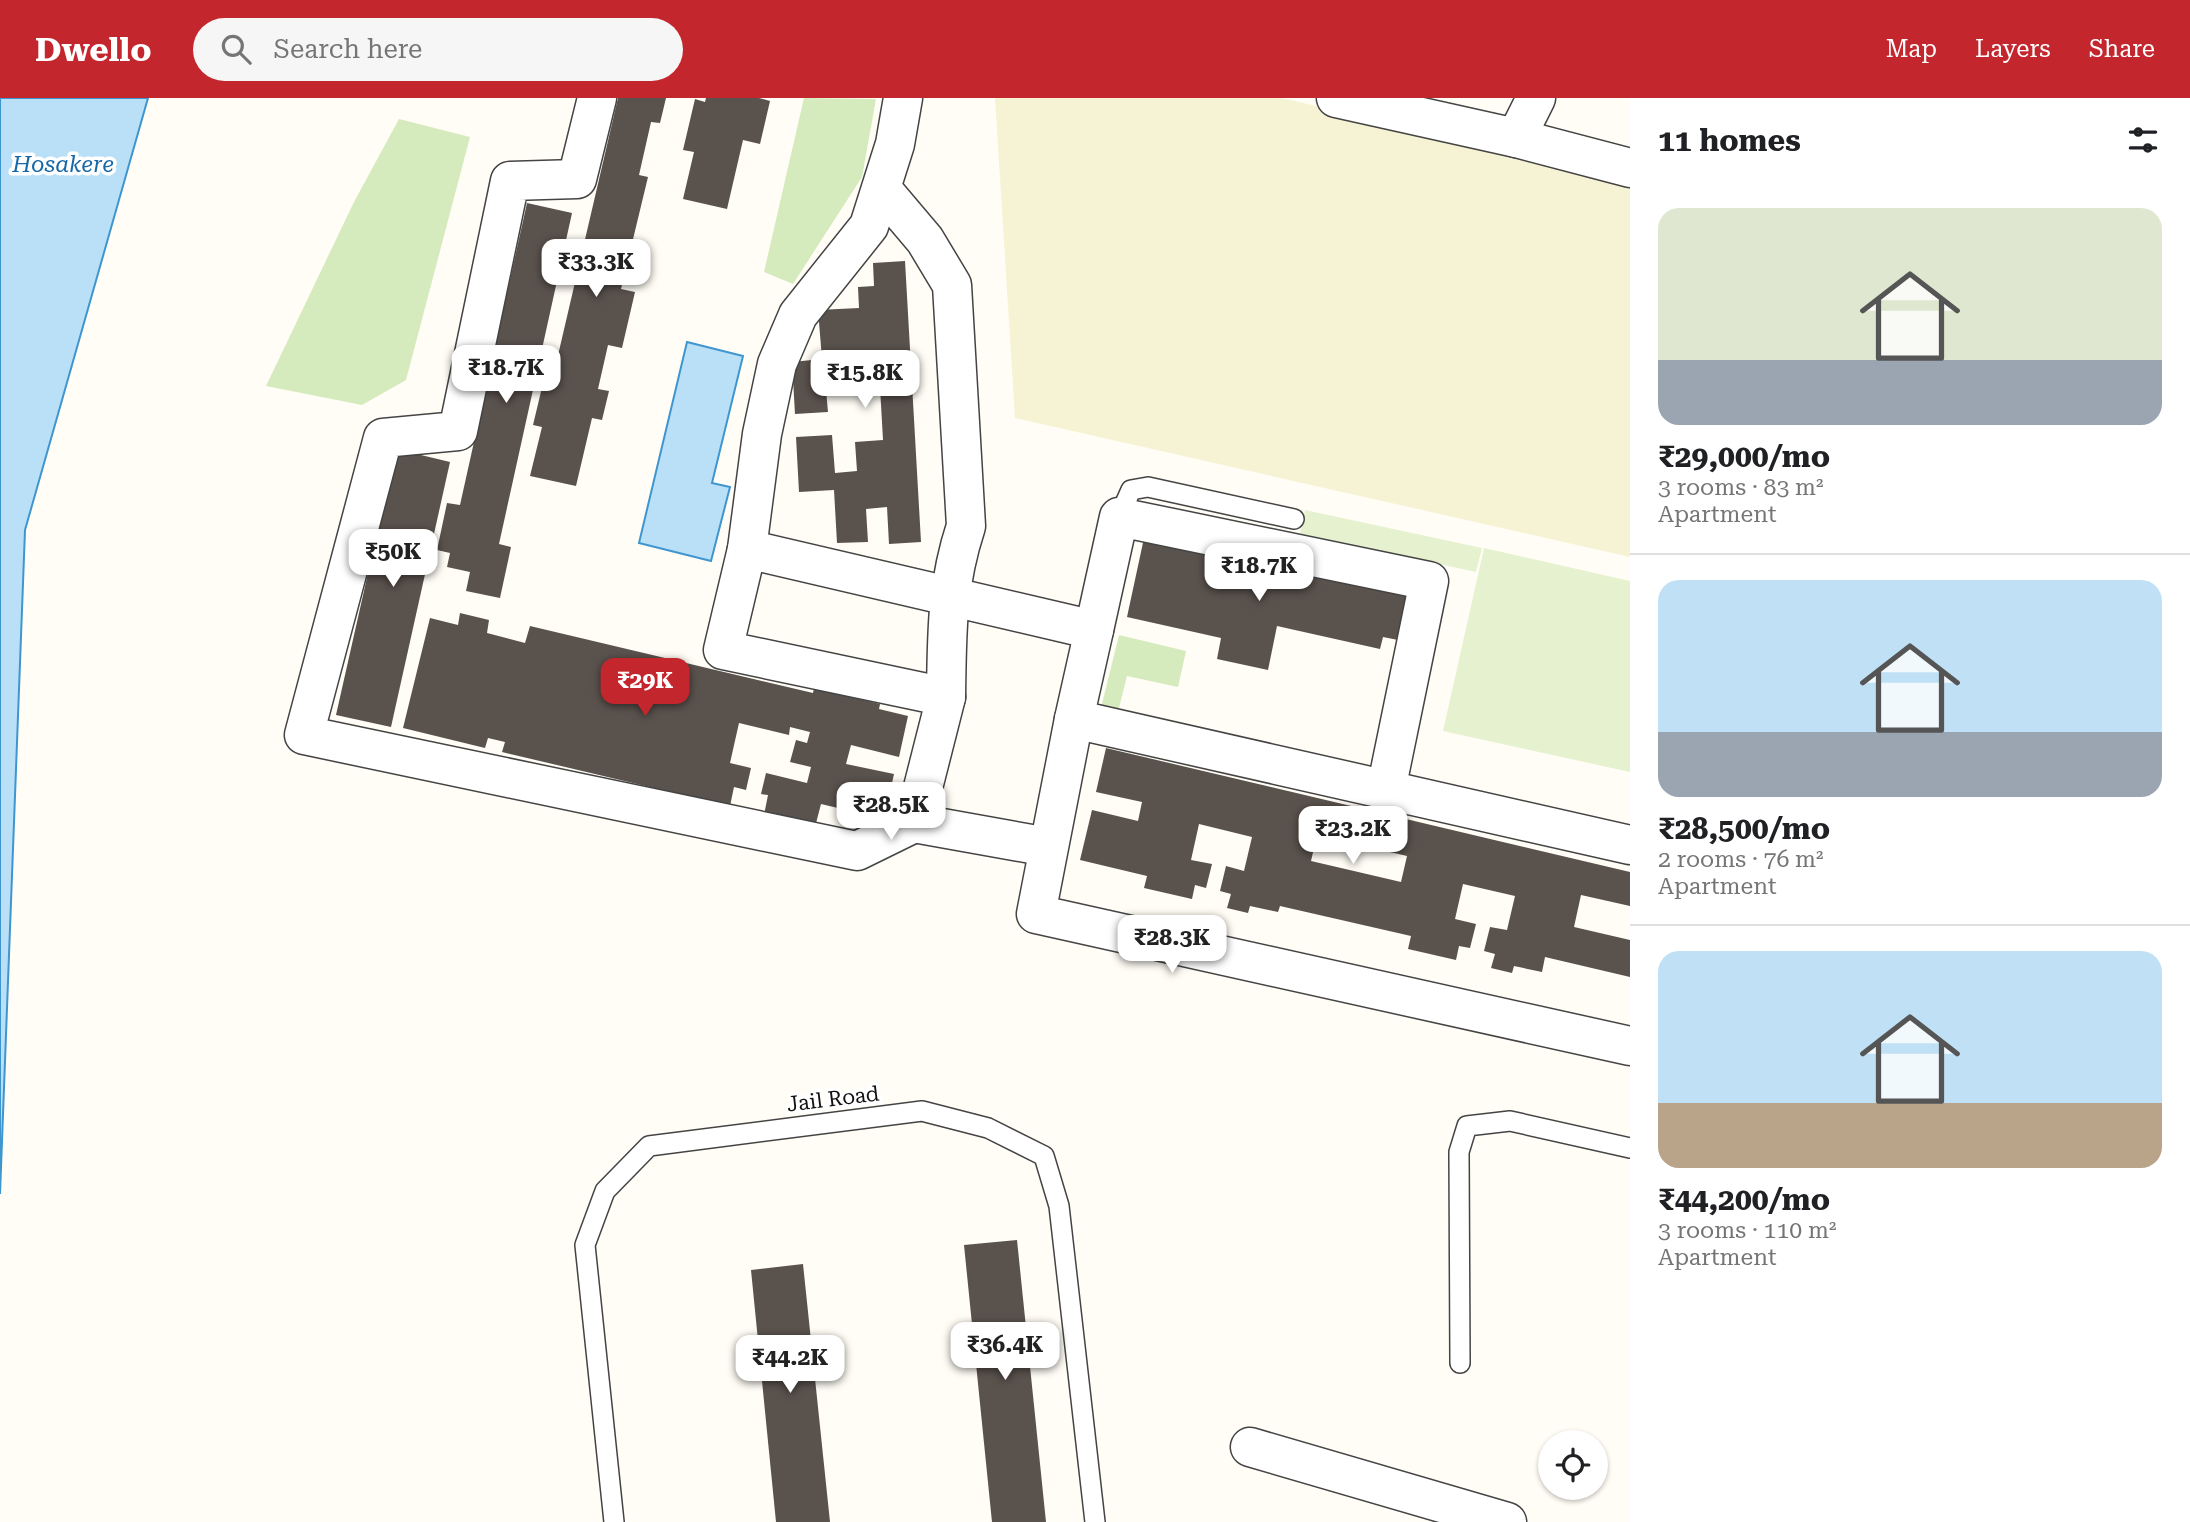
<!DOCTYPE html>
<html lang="en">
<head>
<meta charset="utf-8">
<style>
  :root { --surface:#fff; --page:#f6f6f6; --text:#202124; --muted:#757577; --line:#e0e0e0; --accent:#c4262e }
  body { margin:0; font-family:"Roboto Serif",serif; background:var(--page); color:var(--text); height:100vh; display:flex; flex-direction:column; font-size:26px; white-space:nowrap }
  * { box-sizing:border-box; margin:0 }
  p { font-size:23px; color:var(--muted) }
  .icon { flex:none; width:38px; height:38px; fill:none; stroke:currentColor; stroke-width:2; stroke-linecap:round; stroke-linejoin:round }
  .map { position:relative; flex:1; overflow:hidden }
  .details { display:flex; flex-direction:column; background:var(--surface); width:560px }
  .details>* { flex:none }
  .buttons { position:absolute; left:1538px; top:1332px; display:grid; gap:14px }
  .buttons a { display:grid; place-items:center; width:70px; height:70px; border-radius:50%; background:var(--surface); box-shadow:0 2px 5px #0004; font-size:35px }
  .price { position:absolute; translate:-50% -60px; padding:0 16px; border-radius:14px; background:#fff; color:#222; font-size:23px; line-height:46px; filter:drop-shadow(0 2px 4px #0008) }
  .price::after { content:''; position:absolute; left:50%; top:42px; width:21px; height:16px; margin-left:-10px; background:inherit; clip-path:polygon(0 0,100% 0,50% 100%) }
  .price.on { background:var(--accent); color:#fff }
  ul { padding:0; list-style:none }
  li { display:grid; align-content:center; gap:14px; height:371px; padding:0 28px }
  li+li { border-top:2px solid var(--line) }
  li span { display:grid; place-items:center; height:217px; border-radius:21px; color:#555 }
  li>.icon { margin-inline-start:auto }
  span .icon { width:126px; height:126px; fill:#fffc; stroke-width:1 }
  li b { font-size:30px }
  h2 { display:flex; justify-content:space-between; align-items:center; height:84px; padding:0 28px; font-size:30px }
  header { display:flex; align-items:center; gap:42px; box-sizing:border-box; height:98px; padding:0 35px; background:var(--accent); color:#fff }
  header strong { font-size:33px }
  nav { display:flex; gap:38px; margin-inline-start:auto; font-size:24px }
  .search { width:490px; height:63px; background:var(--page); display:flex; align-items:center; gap:18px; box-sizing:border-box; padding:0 24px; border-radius:38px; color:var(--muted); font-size:26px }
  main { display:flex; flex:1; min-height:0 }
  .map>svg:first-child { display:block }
  .farmland { fill:#f6f3d4 }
  .green { fill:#d5ebbd }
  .pitch { fill:#e6f2cf }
  .water { fill:#b9e0f7; stroke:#3f96cf; stroke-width:2 }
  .building { fill:#5a524d; fill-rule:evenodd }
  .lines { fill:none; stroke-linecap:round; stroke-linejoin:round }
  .lane-casing { stroke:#444; stroke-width:22 }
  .street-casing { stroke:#444; stroke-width:41 }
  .lane { stroke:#fff; stroke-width:19 }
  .street { stroke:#fff; stroke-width:38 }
  .labels { text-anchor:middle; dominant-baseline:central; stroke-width:7; stroke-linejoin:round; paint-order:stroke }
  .street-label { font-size:21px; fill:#111; stroke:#fff }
  .water-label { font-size:23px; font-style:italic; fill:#1768a6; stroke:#fff }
</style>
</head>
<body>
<header>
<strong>Dwello</strong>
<div class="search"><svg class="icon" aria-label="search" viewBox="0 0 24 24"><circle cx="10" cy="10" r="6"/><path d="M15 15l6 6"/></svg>Search here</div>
<nav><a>Map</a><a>Layers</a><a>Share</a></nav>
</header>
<main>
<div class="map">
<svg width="1630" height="1424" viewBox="0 0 1630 1424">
  <rect width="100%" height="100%" fill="#fffdf5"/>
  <path class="farmland" d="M995 0H1282L1630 82V459L1015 320Z"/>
  <g class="green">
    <path d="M804 0 876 1 862 79 793 186 764 174Z"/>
    <path d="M399 21 470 39 406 282 362 307 266 288 354 104Z"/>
    <path d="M1119 537 1186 553 1178 589 1127 578 1117 618 1100 614Z"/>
  </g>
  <g class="pitch">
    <path d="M1305 412 1482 450 1476 474 1300 436Z"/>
    <path d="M1484 450 1630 483V674L1443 633Z"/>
  </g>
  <g class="water">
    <path d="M0 0H148L25 432 0 1096Z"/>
    <path d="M687 244 743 258 712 385 730 389 711 463 639 445Z"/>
  </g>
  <g class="building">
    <path d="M618 0H666L660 25 651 24 639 77 648 79 621 191 635 194 622 250 608 247 598 291 609 293 602 322 592 320 576 388 530 378 542 329 533 327 544 281 552 283Z"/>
    <path d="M706 0H759L770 3 760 46 743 42 727 111 683 101 694 54 683 52 695 1 705 4Z"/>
    <path d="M527 105 572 115 499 446 511 449 500 500 466 493 470 474 447 469 450 455 437 452 447 405 460 407Z"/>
    <path d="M905 163 921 444 889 446 887 409 866 411 868 444 837 445 834 392 799 394 796 339 832 337 835 375 857 373 855 344 883 342 880 289 826 292 828 314 795 316 792 264 822 261 818 212 859 210 858 189 874 188 873 165Z"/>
    <path d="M396 351 450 364 391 629 336 617Z"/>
    <path d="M1144 440 1418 501 1408 544 1383 539 1380 551 1277 528 1268 572 1217 561 1221 540 1127 519Z"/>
    <path d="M460 515 489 522 487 535 525 545 530 528 813 595 814 590 880 606 879 611 908 618 899 659 851 647 846 666 894 676 884 721 821 706 815 729 764 717 768 697 761 696 766 675 807 685 811 669 790 664 796 642 807 645 810 634 790 629 789 637 739 625 730 665 751 670 746 692 734 689 730 708 502 654 505 644 488 640 485 650 403 630 430 520 458 527Z"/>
    <path d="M1106 650 1630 774V808L1581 797 1574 829 1630 842V879L1545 859 1542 874 1514 868 1512 875 1491 870 1495 856 1484 853 1490 829 1507 832 1515 798 1463 786 1455 821 1476 826 1470 850 1459 848 1456 862 1408 851 1411 838 1280 808 1278 814 1250 808 1248 815 1227 810 1231 796 1220 793 1226 768 1244 773 1252 739 1199 726 1191 762 1212 766 1206 790 1195 787 1192 801 1144 790 1147 778 1080 762 1092 712 1138 723 1142 704 1096 694ZM1317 737 1407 758 1401 784 1311 763Z"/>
    <path d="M1017 1142 1046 1424H992L964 1147Z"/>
    <path d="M803 1166 830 1424H776L751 1172Z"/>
  </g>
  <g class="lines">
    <g class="lane-casing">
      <g id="lane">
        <path d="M1119 419 1131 392 1148 389 1294 421"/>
        <path d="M1460 1265 1459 1054 1467 1028 1510 1023 1630 1050"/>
        <path d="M614 1424 585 1147 605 1093 649 1048 922 1013 988 1030 1044 1058 1059 1108 1095 1424"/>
      </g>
    </g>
    <g class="street-casing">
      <g id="street">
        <path d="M597 0 577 81 510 83 458 333 383 340 304 637 857 753 914 725"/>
        <path d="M1336 0 1516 40 1536 0"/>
        <path d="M1516 40 1630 70"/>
        <path d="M881 90 925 142 952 187 966 428C946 489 947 536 946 599L723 552 747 451 762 336 777 266 798 217 869 128 895 46 903 0"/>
        <path d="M747 451 1094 532 1074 621 1630 747"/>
        <path d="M1094 532 1119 419 1429 483 1386 692"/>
        <path d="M946 599 914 725 1048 749"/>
        <path d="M1074 621 1036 816 1630 948"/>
        <path d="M1250 1349 1507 1424"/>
      </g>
    </g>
    <use href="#lane" class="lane"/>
    <use href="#street" class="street"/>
  </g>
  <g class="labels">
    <g class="street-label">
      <text transform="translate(833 1001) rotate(-7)">Jail Road</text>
    </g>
    <g class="water-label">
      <text x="63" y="66">Hosakere</text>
    </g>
  </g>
</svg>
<div class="buttons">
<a><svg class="icon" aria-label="locate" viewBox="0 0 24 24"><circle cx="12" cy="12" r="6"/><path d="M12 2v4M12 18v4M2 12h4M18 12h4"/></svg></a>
</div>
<b class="price" style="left:596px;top:201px">₹33.3K</b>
<b class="price" style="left:506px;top:307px">₹18.7K</b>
<b class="price" style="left:865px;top:312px">₹15.8K</b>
<b class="price" style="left:393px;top:491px">₹50K</b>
<b class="price" style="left:1259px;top:505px">₹18.7K</b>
<b class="price on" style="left:645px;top:620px">₹29K</b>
<b class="price" style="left:891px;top:744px">₹28.5K</b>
<b class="price" style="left:1353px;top:768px">₹23.2K</b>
<b class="price" style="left:1172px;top:877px">₹28.3K</b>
<b class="price" style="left:1005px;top:1284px">₹36.4K</b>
<b class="price" style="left:790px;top:1297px">₹44.2K</b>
</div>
<section class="details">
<h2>11 homes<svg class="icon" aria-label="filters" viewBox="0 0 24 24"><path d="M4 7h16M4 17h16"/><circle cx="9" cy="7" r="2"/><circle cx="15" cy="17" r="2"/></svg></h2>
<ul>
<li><span style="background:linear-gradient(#dfe7d0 70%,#9aa5b1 0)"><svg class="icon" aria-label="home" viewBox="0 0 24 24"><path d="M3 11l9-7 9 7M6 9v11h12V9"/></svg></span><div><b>₹29,000/mo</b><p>3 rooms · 83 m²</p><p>Apartment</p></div></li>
<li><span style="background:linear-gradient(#bfe0f5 70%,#9aa5b1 0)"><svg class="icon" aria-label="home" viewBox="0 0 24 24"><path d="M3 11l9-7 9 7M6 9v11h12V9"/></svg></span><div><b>₹28,500/mo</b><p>2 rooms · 76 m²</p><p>Apartment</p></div></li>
<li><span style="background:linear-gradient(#bfe0f5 70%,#b9a48a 0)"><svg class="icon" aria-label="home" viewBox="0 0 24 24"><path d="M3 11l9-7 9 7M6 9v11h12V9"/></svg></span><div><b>₹44,200/mo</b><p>3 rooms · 110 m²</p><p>Apartment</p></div></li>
</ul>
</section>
</main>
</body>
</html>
